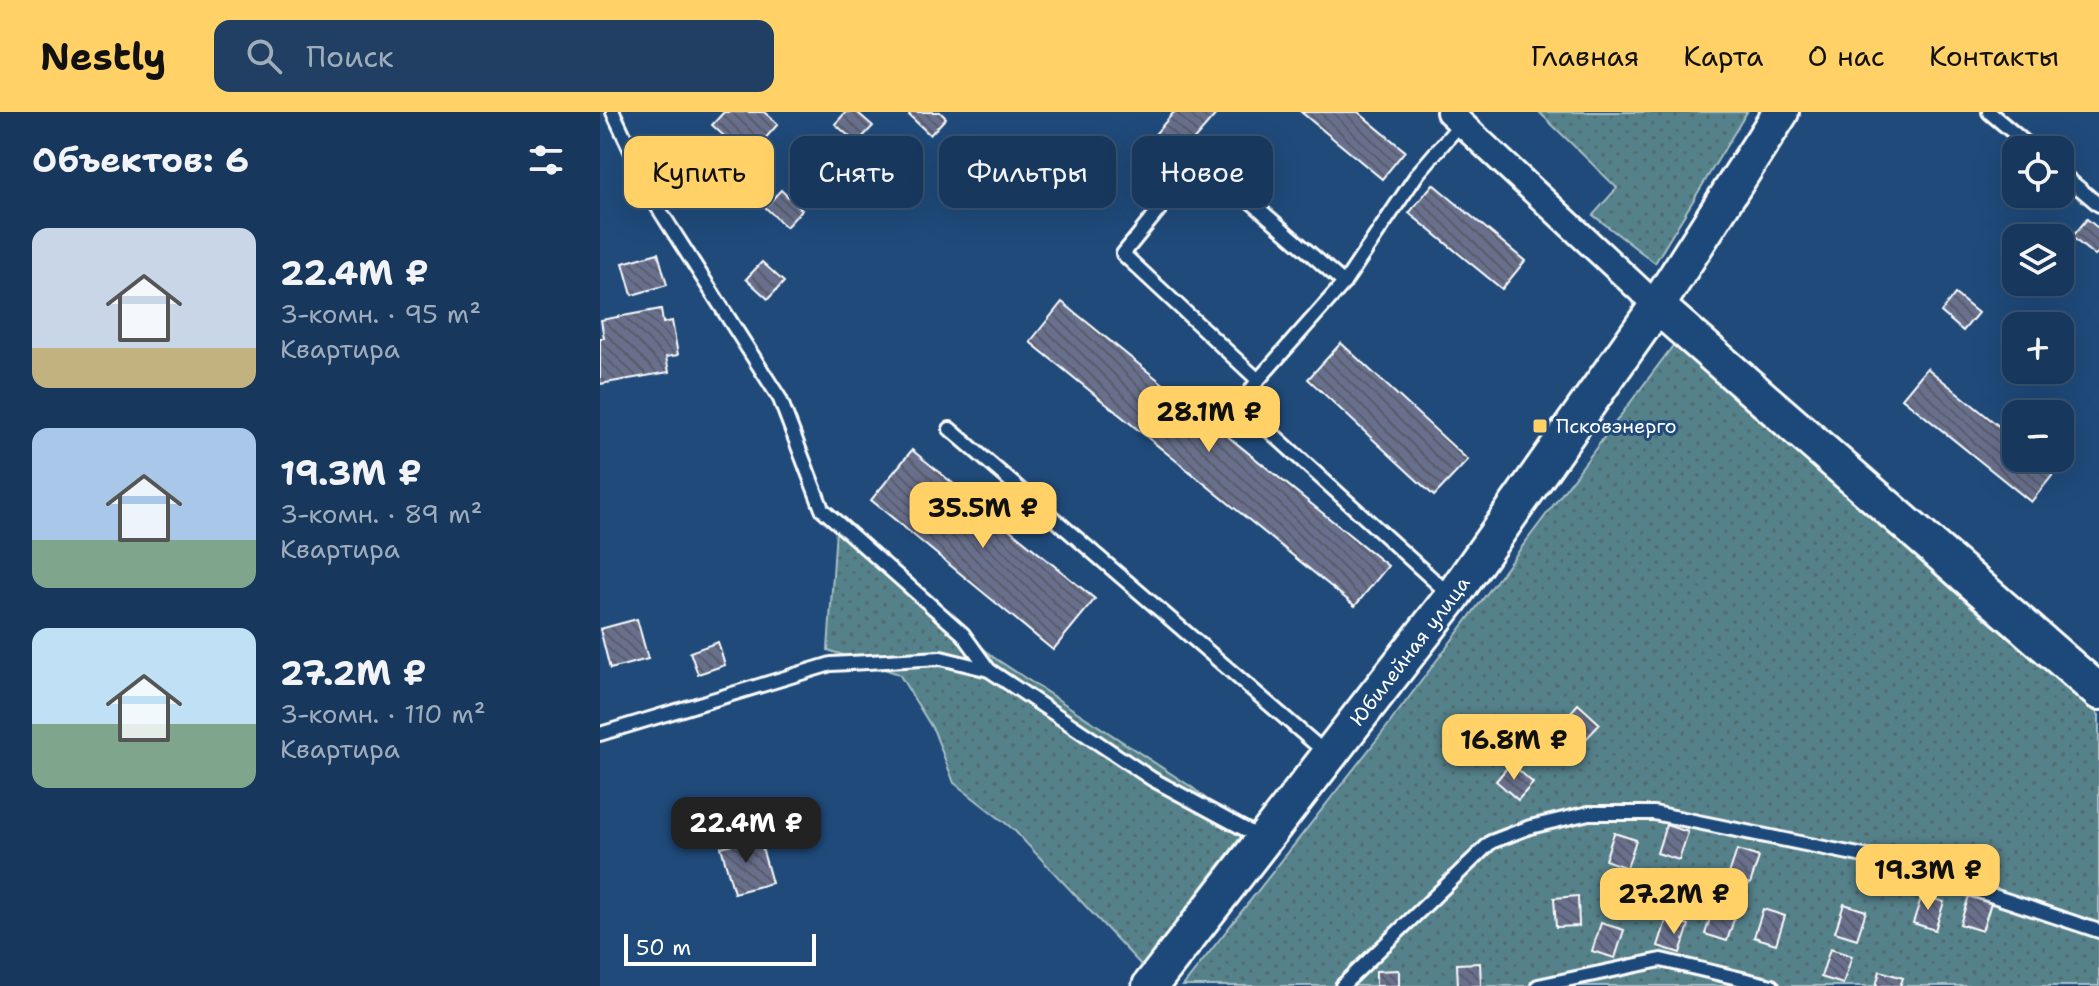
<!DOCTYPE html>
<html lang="ru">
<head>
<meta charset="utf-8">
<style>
  :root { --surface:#17385c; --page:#203f62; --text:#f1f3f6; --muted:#9eacbb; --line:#365272; --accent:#ffd166 }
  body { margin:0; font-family:"Shantell Sans",sans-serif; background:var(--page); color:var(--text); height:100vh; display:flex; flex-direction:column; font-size:30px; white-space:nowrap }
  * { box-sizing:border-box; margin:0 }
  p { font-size:26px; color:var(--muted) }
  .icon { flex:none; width:44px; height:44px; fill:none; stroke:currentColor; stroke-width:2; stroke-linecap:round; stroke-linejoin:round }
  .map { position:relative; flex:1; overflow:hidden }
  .panel { display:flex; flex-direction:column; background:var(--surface); width:600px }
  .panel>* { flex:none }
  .guide { position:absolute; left:24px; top:24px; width:760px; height:72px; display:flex; gap:16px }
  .controls { position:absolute; left:1402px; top:24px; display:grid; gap:16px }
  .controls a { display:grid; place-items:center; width:72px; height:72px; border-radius:16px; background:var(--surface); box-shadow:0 8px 32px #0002,0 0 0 2px var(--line); font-size:40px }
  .scale { position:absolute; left:24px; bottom:20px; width:192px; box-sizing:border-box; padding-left:8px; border:4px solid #fff; border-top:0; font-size:22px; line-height:28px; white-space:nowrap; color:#fff; -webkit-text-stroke:6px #1f4a7a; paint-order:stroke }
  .price { position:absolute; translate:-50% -68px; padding:0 18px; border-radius:16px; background:var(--accent); color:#111; font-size:26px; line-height:52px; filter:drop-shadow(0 2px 4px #0008) }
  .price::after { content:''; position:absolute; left:50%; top:48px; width:24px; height:18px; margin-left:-12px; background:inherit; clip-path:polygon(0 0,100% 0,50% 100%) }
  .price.active { background:#222; color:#fff }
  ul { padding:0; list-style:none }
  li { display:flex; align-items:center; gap:24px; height:200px; padding:0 32px }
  li span { display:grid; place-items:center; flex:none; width:224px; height:160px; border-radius:16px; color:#555 }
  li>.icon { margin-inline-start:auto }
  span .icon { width:96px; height:96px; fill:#fffc; stroke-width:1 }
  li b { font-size:34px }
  h2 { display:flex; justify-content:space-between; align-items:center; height:96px; padding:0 32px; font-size:34px }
  .tag { padding:0 28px; border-radius:16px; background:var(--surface); box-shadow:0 8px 32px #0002,0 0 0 2px var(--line); font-size:28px; line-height:72px }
  .tag.active { background:var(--accent); color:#111 }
  header { display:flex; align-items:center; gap:48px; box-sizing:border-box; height:112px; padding:0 40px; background:var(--accent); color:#111 }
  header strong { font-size:38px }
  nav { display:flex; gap:44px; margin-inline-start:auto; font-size:28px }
  .search { width:560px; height:72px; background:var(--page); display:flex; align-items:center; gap:20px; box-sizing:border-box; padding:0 28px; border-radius:16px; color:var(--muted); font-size:30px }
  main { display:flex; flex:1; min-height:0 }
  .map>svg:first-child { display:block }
  .grass { fill:url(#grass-dots); stroke:#aac0c4; stroke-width:2 }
  .building { fill:url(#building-back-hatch); stroke:#fff; stroke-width:2 }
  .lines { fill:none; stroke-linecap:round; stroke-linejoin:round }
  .lane-casing { stroke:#fff; stroke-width:18 }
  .street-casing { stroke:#fff; stroke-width:30 }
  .secondary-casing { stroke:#fff; stroke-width:40 }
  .lane { stroke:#1f4a7a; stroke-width:12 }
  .street { stroke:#1f4a7a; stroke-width:24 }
  .secondary { stroke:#1f4a7a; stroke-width:34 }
  .poi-dot { fill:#ffd166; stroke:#1f4a7a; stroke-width:3 }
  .labels { text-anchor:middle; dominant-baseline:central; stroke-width:6; stroke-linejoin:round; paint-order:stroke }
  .poi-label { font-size:20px; fill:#fff; stroke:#1f4a7a; text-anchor:start }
  .street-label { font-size:20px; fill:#fff; stroke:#1f4a7a }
</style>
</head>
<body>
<header>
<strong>Nestly</strong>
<div class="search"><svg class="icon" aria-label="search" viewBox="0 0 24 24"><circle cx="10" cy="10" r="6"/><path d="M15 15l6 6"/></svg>Поиск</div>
<nav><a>Главная</a><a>Карта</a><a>О нас</a><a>Контакты</a></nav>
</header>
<main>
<section class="panel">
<h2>Объектов: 6<svg class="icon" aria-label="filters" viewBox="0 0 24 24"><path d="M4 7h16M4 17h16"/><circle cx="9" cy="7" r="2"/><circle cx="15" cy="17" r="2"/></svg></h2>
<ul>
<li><span style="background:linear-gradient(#c9d6e8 75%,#c2b280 0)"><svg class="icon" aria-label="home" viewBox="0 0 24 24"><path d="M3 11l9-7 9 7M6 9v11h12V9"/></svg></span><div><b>22.4M ₽</b><p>3-комн. · 95 m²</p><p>Квартира</p></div></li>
<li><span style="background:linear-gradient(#a9c7e8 70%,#7fa58c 0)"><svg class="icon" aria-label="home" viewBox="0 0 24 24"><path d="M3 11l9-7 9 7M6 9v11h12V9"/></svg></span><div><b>19.3M ₽</b><p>3-комн. · 89 m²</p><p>Квартира</p></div></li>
<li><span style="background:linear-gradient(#bfe0f5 60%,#7fa58c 0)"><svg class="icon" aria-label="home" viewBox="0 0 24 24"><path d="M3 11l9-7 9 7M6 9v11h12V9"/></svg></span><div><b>27.2M ₽</b><p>3-комн. · 110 m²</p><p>Квартира</p></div></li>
</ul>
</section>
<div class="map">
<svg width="1499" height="874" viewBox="0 0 1499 874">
  <defs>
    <pattern id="grass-dots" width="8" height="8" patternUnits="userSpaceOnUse" patternTransform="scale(2)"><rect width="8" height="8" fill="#55818a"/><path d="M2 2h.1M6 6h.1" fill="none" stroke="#51696e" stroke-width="1.8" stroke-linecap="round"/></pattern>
    <pattern id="building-back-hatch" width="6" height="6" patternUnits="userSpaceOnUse" patternTransform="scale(2)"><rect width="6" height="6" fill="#68708d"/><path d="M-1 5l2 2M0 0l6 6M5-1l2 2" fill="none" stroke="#595c69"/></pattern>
  </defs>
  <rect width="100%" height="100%" fill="#1f4a7a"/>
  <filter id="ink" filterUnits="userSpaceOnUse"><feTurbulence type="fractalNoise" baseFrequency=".0125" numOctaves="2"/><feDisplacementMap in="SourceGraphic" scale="16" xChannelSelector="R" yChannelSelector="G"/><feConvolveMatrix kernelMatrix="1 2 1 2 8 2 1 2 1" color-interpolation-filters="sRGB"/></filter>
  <g filter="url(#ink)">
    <g class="grass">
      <path d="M939 0H1147L1055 151 993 103 1017 76Z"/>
      <path d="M1078 227 1368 492 1499 603V874H583L786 616Z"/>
      <path d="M237 402 393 545 593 676 645 719 542 854 413 717 354 671 334 619 299 562 228 538Z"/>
    </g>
    <g class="building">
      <path d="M124 0H164L178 12 148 46 112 13Z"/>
      <path d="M246 0H257L273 14 257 31 235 12Z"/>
      <path d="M311 0H340L346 6 330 23 309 3Z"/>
      <path d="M574 0H618L570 55 545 34Z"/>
      <path d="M701 0H758L805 39 782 67Z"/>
      <path d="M833 72 925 149 902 177 809 101Z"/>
      <path d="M181 78 202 98 186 115 165 95Z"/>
      <path d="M1487 107 1499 117V139L1495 144 1472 125Z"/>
      <path d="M58 141 67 173 32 183 23 151Z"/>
      <path d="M162 150 184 170 168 187 146 167Z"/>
      <path d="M1355 182 1378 201 1363 219 1341 200Z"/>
      <path d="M462 190 788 454 755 494 430 230Z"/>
      <path d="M61 197 63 211 72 209 78 243 66 245 69 260 0 272V226H4L1 208Z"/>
      <path d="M741 231 868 348 834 384 708 267Z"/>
      <path d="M1327 256 1416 328V346H1439L1455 360 1431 390 1302 286Z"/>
      <path d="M312 338 495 487 453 538 271 388Z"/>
      <path d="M37 507 48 547 10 557 0 517Z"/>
      <path d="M118 530 125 553 98 562 90 540Z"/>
      <path d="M978 592 1000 612 984 629 963 609Z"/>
      <path d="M918 605 940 625 925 642 903 623Z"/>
      <path d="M911 651 933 671 918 688 896 669Z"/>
      <path d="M1066 713 1088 720 1079 748 1057 741Z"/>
      <path d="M1014 721 1036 728 1027 756 1005 748Z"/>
      <path d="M159 725 172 771 134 781 121 735Z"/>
      <path d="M1137 738 1159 745 1150 772 1128 765Z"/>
      <path d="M1322 783 1344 790 1335 818 1313 811Z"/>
      <path d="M978 784 979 814 956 815 954 786Z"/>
      <path d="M1369 784 1391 791 1382 819 1360 812Z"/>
      <path d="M1244 792 1266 799 1257 827 1235 820Z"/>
      <path d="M1114 794 1136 801 1127 829 1105 822Z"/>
      <path d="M1163 797 1185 804 1176 832 1154 825Z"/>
      <path d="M1067 806 1089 813 1080 841 1058 834Z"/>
      <path d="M1001 811 1024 818 1015 846 992 839Z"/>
      <path d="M1230 837 1252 844 1243 872 1221 865Z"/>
      <path d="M880 851 881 874H858L857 852Z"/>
      <path d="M799 858V874H776V859Z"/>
      <path d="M1280 859 1303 866 1300 874H1276Z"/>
    </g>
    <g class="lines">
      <g class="lane-casing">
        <g id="lane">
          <path d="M13 0 57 94 180 287 222 397 363 522 389 558"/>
          <path d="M1389 0 1434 38"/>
          <path d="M1460 60 1499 93"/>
          <path d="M658 268 523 142 601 46 744 171"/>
          <path d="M350 317 727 642"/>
          <path d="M850 483 641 293 658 268 744 171 818 61 861 11"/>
          <path d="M0 622 231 552 341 546 389 558 552 667 661 726"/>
          <path d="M742 874 891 730 930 715 989 701H1054L1288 749 1499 819"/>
          <path d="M938 874 1061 848 1172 874"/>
        </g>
      </g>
      <g class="street-casing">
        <path id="street" d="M849 0 1057 194"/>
      </g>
      <g class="secondary-casing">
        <g id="secondary">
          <path d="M1057 194 1499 580"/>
          <path id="s1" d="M550 874 852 485 1057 194 1181 0"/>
        </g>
      </g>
      <use href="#lane" class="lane"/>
      <use href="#street" class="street"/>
      <use href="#secondary" class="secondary"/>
    </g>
  </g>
  <rect class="poi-dot" x="932" y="306" width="16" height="16" rx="4"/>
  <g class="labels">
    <g class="poi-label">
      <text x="956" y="314">Псковэнерго</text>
    </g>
    <g class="street-label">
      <text stroke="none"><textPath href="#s1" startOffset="424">Юбилейная улица</textPath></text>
    </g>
  </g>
</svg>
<div class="controls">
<a><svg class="icon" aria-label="locate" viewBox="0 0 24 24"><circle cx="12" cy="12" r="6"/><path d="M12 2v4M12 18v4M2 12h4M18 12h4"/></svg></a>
<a><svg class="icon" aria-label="layers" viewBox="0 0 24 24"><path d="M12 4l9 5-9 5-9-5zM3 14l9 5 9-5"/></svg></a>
<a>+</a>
<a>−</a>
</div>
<div class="scale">50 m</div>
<b class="price" style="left:609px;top:342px">28.1M ₽</b>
<b class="price" style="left:383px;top:438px">35.5M ₽</b>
<b class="price" style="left:914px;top:670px">16.8M ₽</b>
<b class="price active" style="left:146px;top:753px">22.4M ₽</b>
<b class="price" style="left:1328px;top:800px">19.3M ₽</b>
<b class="price" style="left:1074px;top:824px">27.2M ₽</b>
<div class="guide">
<a class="tag active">Купить</a>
<a class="tag">Снять</a>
<a class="tag">Фильтры</a>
<a class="tag">Новое</a>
</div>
</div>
</main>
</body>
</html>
